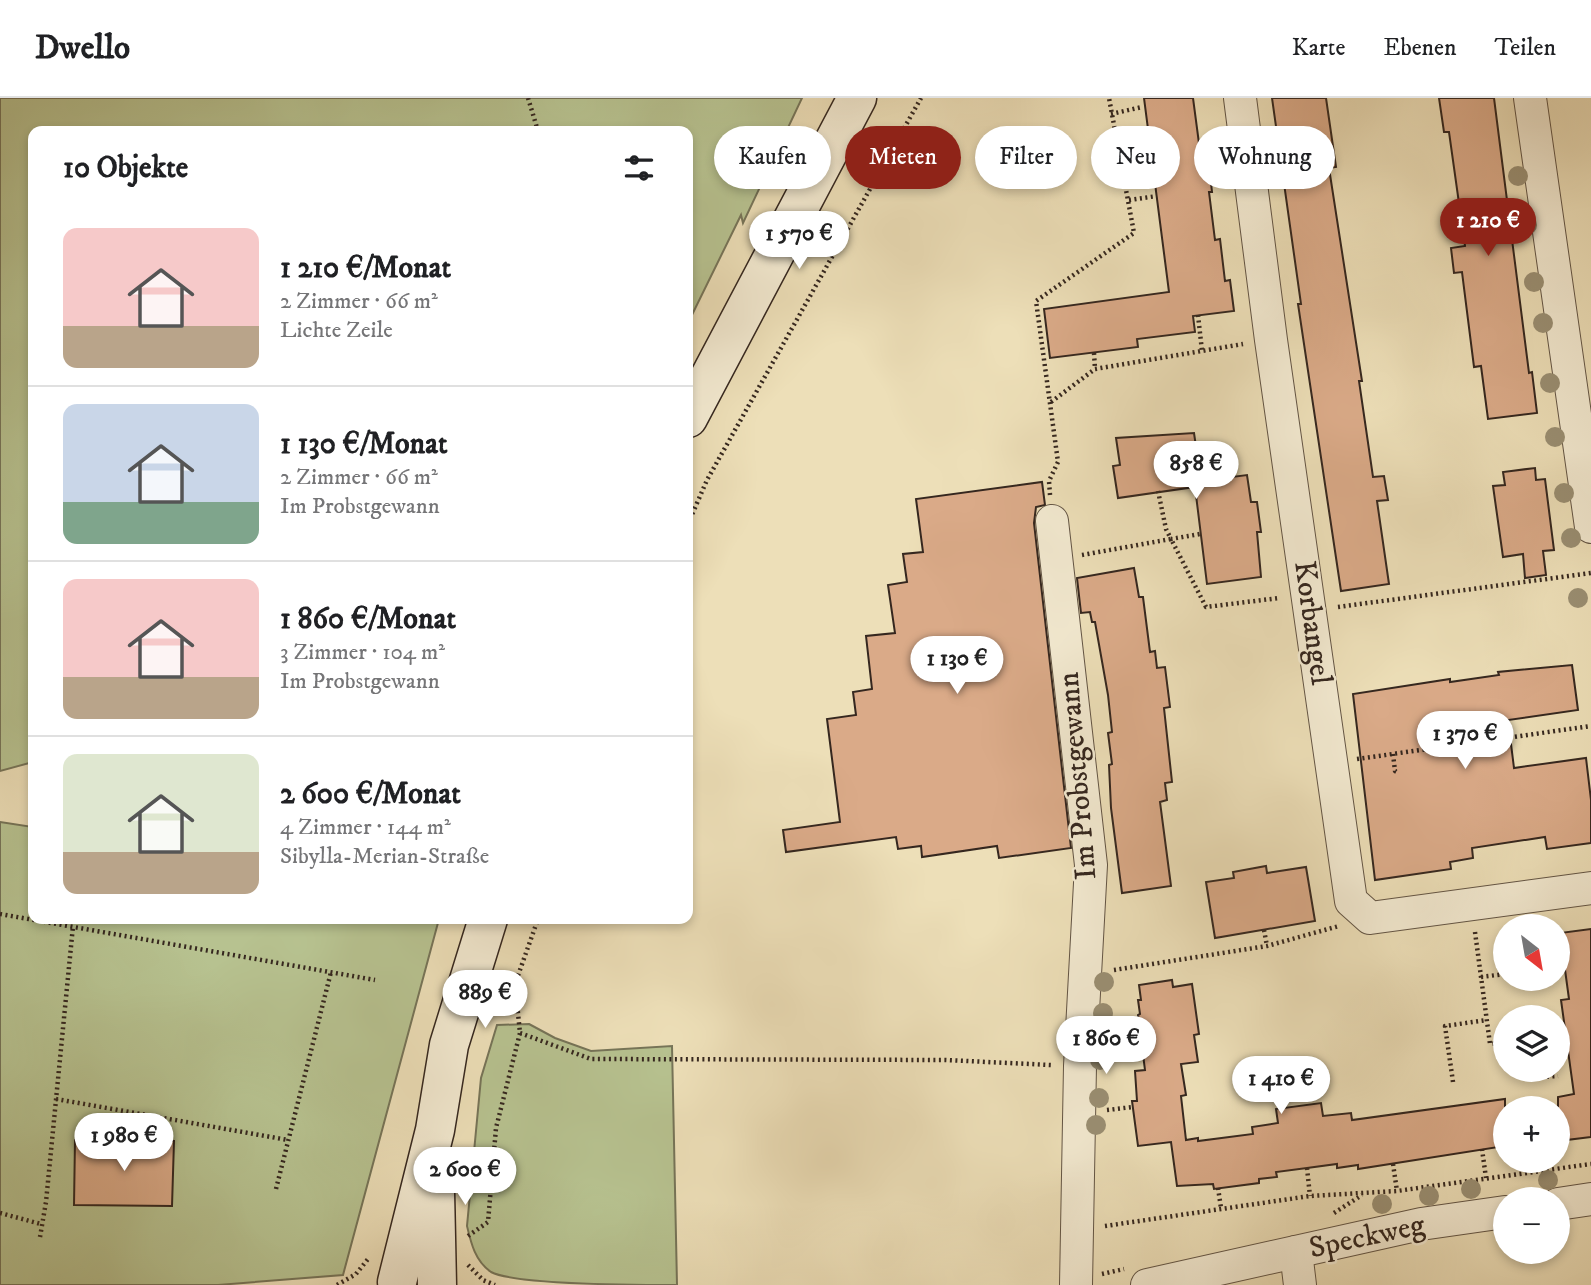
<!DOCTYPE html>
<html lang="de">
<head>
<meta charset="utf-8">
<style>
  :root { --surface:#fff; --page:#f2f2f2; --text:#202124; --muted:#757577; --line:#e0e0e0; --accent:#8f2418 }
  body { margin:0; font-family:"IM FELL DW Pica",serif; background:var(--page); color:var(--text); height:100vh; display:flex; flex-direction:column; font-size:26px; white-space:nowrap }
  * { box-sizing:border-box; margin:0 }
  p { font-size:23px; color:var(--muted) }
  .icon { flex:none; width:38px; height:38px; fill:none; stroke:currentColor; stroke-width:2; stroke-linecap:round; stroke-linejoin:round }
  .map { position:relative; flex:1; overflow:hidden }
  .drawer { position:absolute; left:28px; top:28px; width:665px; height:798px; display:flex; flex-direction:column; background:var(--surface); border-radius:14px; box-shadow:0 4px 10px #0003 }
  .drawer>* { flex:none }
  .banner { position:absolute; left:714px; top:28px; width:665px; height:63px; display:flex; gap:14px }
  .needle { width:46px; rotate:149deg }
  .fabs { position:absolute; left:1493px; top:816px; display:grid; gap:14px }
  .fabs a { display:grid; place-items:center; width:77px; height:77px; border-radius:50%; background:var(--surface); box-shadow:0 4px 10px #0003; font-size:35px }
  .price { position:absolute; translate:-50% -60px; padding:0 16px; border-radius:24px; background:#fff; color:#222; font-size:23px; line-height:46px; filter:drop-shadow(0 2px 4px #0008) }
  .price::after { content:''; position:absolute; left:50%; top:42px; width:21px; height:16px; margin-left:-10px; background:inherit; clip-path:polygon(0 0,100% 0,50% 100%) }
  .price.active { background:var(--accent); color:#fff }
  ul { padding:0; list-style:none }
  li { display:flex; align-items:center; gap:21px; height:175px; padding:0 35px }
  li+li { border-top:2px solid var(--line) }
  li span { display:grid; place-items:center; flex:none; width:196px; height:140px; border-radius:14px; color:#555 }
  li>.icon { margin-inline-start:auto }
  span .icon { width:84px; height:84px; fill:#fffc; stroke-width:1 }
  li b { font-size:30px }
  h2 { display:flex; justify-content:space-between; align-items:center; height:84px; padding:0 35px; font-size:30px }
  .chip { padding:0 24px; border-radius:32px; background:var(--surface); box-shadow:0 4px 10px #0003; font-size:24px; line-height:63px }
  .chip.active { background:var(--accent); color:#fff }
  header { display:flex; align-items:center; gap:42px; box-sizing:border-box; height:98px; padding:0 35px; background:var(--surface); border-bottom:2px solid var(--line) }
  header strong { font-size:33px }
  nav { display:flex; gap:38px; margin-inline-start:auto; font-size:24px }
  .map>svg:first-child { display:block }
  .green { fill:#b7c290; stroke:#767458; stroke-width:2 }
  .building { fill:#daaa88; stroke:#35271f; stroke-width:2 }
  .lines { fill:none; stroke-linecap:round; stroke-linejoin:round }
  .street-casing { stroke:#635545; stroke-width:34 }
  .secondary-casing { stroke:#35271f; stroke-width:41 }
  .path { stroke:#35271f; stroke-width:4.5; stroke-dasharray:2 3.5; stroke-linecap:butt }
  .street { stroke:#f3ead1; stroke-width:32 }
  .secondary { stroke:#f3ead1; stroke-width:38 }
  .tree { fill:#9a8f73 }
  .labels { text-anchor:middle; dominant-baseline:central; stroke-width:5; stroke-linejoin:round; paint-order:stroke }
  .street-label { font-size:30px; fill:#35271f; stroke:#f3ead1 }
</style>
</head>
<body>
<header>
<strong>Dwello</strong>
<nav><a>Karte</a><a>Ebenen</a><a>Teilen</a></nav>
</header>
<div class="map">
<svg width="1591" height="1187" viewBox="0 0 1591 1187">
  <rect width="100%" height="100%" fill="#eddfb8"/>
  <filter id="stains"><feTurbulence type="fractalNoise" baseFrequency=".00286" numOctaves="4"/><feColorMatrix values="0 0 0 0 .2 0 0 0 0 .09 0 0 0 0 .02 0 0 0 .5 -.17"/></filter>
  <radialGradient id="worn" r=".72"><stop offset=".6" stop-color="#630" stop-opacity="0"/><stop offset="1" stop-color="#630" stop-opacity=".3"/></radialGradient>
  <g class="green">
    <path d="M0 0H802L743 125 741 117 688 225V33H33V664L0 673Z"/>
    <path d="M0 724 33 729V821H439L343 1177 218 1187H0Z"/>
    <path d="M529 926 555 940 591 953 672 948 677 1187C641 1187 516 1187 491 1174 475 1163 471 1145 467 1128L481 980 497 927Z"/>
  </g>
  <g class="building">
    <path d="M1144 0H1193L1202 68 1209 67 1212 94H1209L1215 142 1220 141 1225 183 1230 182 1234 213 1193 218 1195 234 1137 241 1138 249 1050 260 1044 211 1169 194Z"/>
    <path d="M1272 0H1326L1336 69 1329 70 1362 283H1359L1373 379 1384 378 1388 402 1377 403 1389 486 1341 493 1298 206H1301Z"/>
    <path d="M1439 0H1494L1529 275 1532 274 1537 315 1488 321 1481 268 1474 269 1462 174 1454 175 1451 150 1465 148 1449 34H1444Z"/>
    <path d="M1194 335 1201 383 1247 377 1251 404H1257L1261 434H1257L1261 479 1207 486 1195 389 1118 400 1113 368 1120 367 1116 340Z"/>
    <path d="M1535 370 1536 382 1545 381 1554 452 1543 453 1546 477 1525 480 1523 456 1503 459 1493 388 1505 387 1503 374Z"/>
    <path d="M1042 384 1045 407 1036 409 1034 425 1071 750 999 760 997 748 922 759 921 748 898 751 896 739 786 754 783 732 840 724 827 621 856 617 853 594 872 591 866 538 895 535 888 487 907 484 903 456 923 454 916 401Z"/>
    <path d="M1134 470 1139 499H1143L1150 554 1155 553 1157 570 1165 569 1170 609 1164 610 1172 684 1165 685 1167 702 1160 704 1171 788 1122 795 1111 710 1109 667 1112 666 1108 635 1112 634 1108 597 1095 524H1092L1090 514 1081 515 1077 480Z"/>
    <path d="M1572 567 1578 612 1508 622 1514 670 1586 660 1591 702V745L1547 751 1545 739 1472 750 1473 760 1450 764 1451 771 1375 782 1353 596 1450 581V584L1499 577 1498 574Z"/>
    <path d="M1266 768 1267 775 1306 769 1315 823 1215 840 1206 784 1234 780 1233 774Z"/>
    <path d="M1591 831V1039L1558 1043V999L1574 996 1561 902 1569 901 1560 835Z"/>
    <path d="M1172 882 1173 889 1192 886 1199 936 1194 937 1198 964 1181 966 1186 997 1181 998 1186 1042 1198 1040V1043L1253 1036 1252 1029 1278 1025 1276 1011 1321 1005 1323 1018 1351 1015 1352 1022 1505 1001V1048L1358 1071V1067L1337 1070V1066L1307 1070 1276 1074 1277 1079 1259 1081V1085L1214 1091 1213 1086 1177 1088 1171 1044 1138 1048 1132 1003H1137L1135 973 1145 972 1138 917 1140 916 1138 902H1141L1139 887Z"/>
    <path d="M75 1042 174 1043 172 1108 74 1107Z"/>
  </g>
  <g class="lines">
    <g class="street-casing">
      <g id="street">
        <path d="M1240 0 1271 242 1351 803 1370 820 1591 790"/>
        <path d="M1530 0 1591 429"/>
        <path d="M1052 423 1091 767 1080 968 1076 1187"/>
        <path d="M1558 1106 1591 1101"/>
        <path d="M1296 1154 1300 1187"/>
        <path d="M1147 1187 1421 1126 1505 1114"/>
      </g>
    </g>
    <g class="secondary-casing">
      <g id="secondary">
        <path d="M688 320 857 0"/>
        <path d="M435 1093 437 1187"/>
        <path d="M397 1184 435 1032 449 947 488 821"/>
      </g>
    </g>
    <g class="path">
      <path d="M528 0 538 33"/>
      <path d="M1111 16 1142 9"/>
      <path d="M1129 102 1157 98"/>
      <path d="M1198 217 1202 253"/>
      <path d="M1094 255 1095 271"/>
      <path d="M1051 304 1095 271 1243 246"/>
      <path d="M1158 393 1166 431 1171 441 1200 436"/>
      <path d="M1050 397 1049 383 1058 364 1036 203 1134 135 1109 0"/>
      <path d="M688 426 707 382 921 0"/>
      <path d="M1082 457 1171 441 1206 509 1279 500"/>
      <path d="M1338 509 1591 475"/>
      <path d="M1393 656 1395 673 1399 675"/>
      <path d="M1357 661 1591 628"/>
      <path d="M0 816 375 882"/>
      <path d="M1264 832 1267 848"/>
      <path d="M1475 834 1490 946 1505 944"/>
      <path d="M1114 872 1267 848 1339 828"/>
      <path d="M1481 879 1505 876"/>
      <path d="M1110 926 1137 922"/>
      <path d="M520 935 591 961 945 962 1051 967"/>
      <path d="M1522 971 1523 980 1558 978"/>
      <path d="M1453 984 1445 928 1487 922"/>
      <path d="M56 1001 288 1042"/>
      <path d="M1107 1012 1133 1009"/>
      <path d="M1482 1051 1486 1080"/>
      <path d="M1393 1066 1397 1093"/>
      <path d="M1307 1070 1310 1098"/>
      <path d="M1218 1090 1221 1110"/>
      <path d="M276 1091 331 874"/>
      <path d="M0 1115 41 1126"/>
      <path d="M1334 1115 1362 1097"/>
      <path d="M1105 1128 1310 1098 1397 1093 1591 1066"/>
      <path d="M468 1138 488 1124 496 1030 520 935 515 886 538 821"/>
      <path d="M40 1139 46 1104 73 828"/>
      <path d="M468 1167 483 1182 495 1187"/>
      <path d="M1102 1176 1124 1171"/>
      <path d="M337 1187 356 1176 368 1161"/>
    </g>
    <use href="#street" class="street"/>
    <use href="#secondary" class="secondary"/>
  </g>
  <g class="tree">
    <circle cx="1518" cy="78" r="10"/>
    <circle cx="1527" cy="127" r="10"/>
    <circle cx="1534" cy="184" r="10"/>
    <circle cx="1543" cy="225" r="10"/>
    <circle cx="1550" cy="285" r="10"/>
    <circle cx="1555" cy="339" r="10"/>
    <circle cx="1564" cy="395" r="10"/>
    <circle cx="1571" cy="440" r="10"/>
    <circle cx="1578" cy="500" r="10"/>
    <circle cx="1104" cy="884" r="10"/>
    <circle cx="1103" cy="915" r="10"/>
    <circle cx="1100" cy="962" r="10"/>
    <circle cx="1099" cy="1000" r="10"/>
    <circle cx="1096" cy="1027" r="10"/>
    <circle cx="1548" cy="1082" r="10"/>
    <circle cx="1471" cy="1091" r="10"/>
    <circle cx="1429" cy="1098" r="10"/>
    <circle cx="1382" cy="1106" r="10"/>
  </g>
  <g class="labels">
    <g class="street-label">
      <text transform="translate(1312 525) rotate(82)">Korbangel</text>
      <text transform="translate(1078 678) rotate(-95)">Im Probstgewann</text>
      <text transform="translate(1367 1139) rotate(-12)">Speckweg</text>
    </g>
  </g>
  <rect width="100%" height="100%" filter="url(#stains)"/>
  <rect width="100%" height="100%" fill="url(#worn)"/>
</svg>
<div class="fabs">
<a><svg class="needle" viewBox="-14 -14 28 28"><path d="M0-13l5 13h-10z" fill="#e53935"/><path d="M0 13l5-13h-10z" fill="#757577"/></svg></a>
<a><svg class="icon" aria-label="layers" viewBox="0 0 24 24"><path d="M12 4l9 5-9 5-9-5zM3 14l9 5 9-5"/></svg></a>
<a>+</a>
<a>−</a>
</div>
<b class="price active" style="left:1488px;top:160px">1 210 €</b>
<b class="price" style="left:799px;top:173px">1 570 €</b>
<b class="price" style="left:1196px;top:403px">858 €</b>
<b class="price" style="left:957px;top:598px">1 130 €</b>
<b class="price" style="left:1465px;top:673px">1 370 €</b>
<b class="price" style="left:485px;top:932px">889 €</b>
<b class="price" style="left:1106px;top:978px">1 860 €</b>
<b class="price" style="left:1281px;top:1018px">1 410 €</b>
<b class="price" style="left:124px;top:1075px">1 980 €</b>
<b class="price" style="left:465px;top:1109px">2 600 €</b>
<div class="banner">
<a class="chip">Kaufen</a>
<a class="chip active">Mieten</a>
<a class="chip">Filter</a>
<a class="chip">Neu</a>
<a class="chip">Wohnung</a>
</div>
<section class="drawer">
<h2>10 Objekte<svg class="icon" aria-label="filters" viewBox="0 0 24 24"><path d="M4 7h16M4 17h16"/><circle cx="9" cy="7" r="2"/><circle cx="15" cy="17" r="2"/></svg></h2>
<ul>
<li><span style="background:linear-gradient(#f6c9c9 70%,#b9a48a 0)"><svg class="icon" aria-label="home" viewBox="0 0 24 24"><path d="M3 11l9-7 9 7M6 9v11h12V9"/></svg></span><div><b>1 210 €/Monat</b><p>2 Zimmer · 66 m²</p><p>Lichte Zeile</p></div></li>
<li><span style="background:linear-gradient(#c9d6e8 70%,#7fa58c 0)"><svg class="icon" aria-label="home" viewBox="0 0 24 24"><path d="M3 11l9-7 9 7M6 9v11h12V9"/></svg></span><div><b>1 130 €/Monat</b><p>2 Zimmer · 66 m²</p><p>Im Probstgewann</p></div></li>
<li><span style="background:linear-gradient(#f6c9c9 70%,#b9a48a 0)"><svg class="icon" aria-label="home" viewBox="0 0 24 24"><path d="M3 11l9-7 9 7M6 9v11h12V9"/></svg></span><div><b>1 860 €/Monat</b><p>3 Zimmer · 104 m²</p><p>Im Probstgewann</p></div></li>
<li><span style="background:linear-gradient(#dfe7d0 70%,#b9a48a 0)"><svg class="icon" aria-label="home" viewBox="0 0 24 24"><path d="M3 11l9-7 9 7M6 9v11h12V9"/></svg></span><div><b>2 600 €/Monat</b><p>4 Zimmer · 144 m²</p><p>Sibylla-Merian-Straße</p></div></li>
</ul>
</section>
</div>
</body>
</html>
